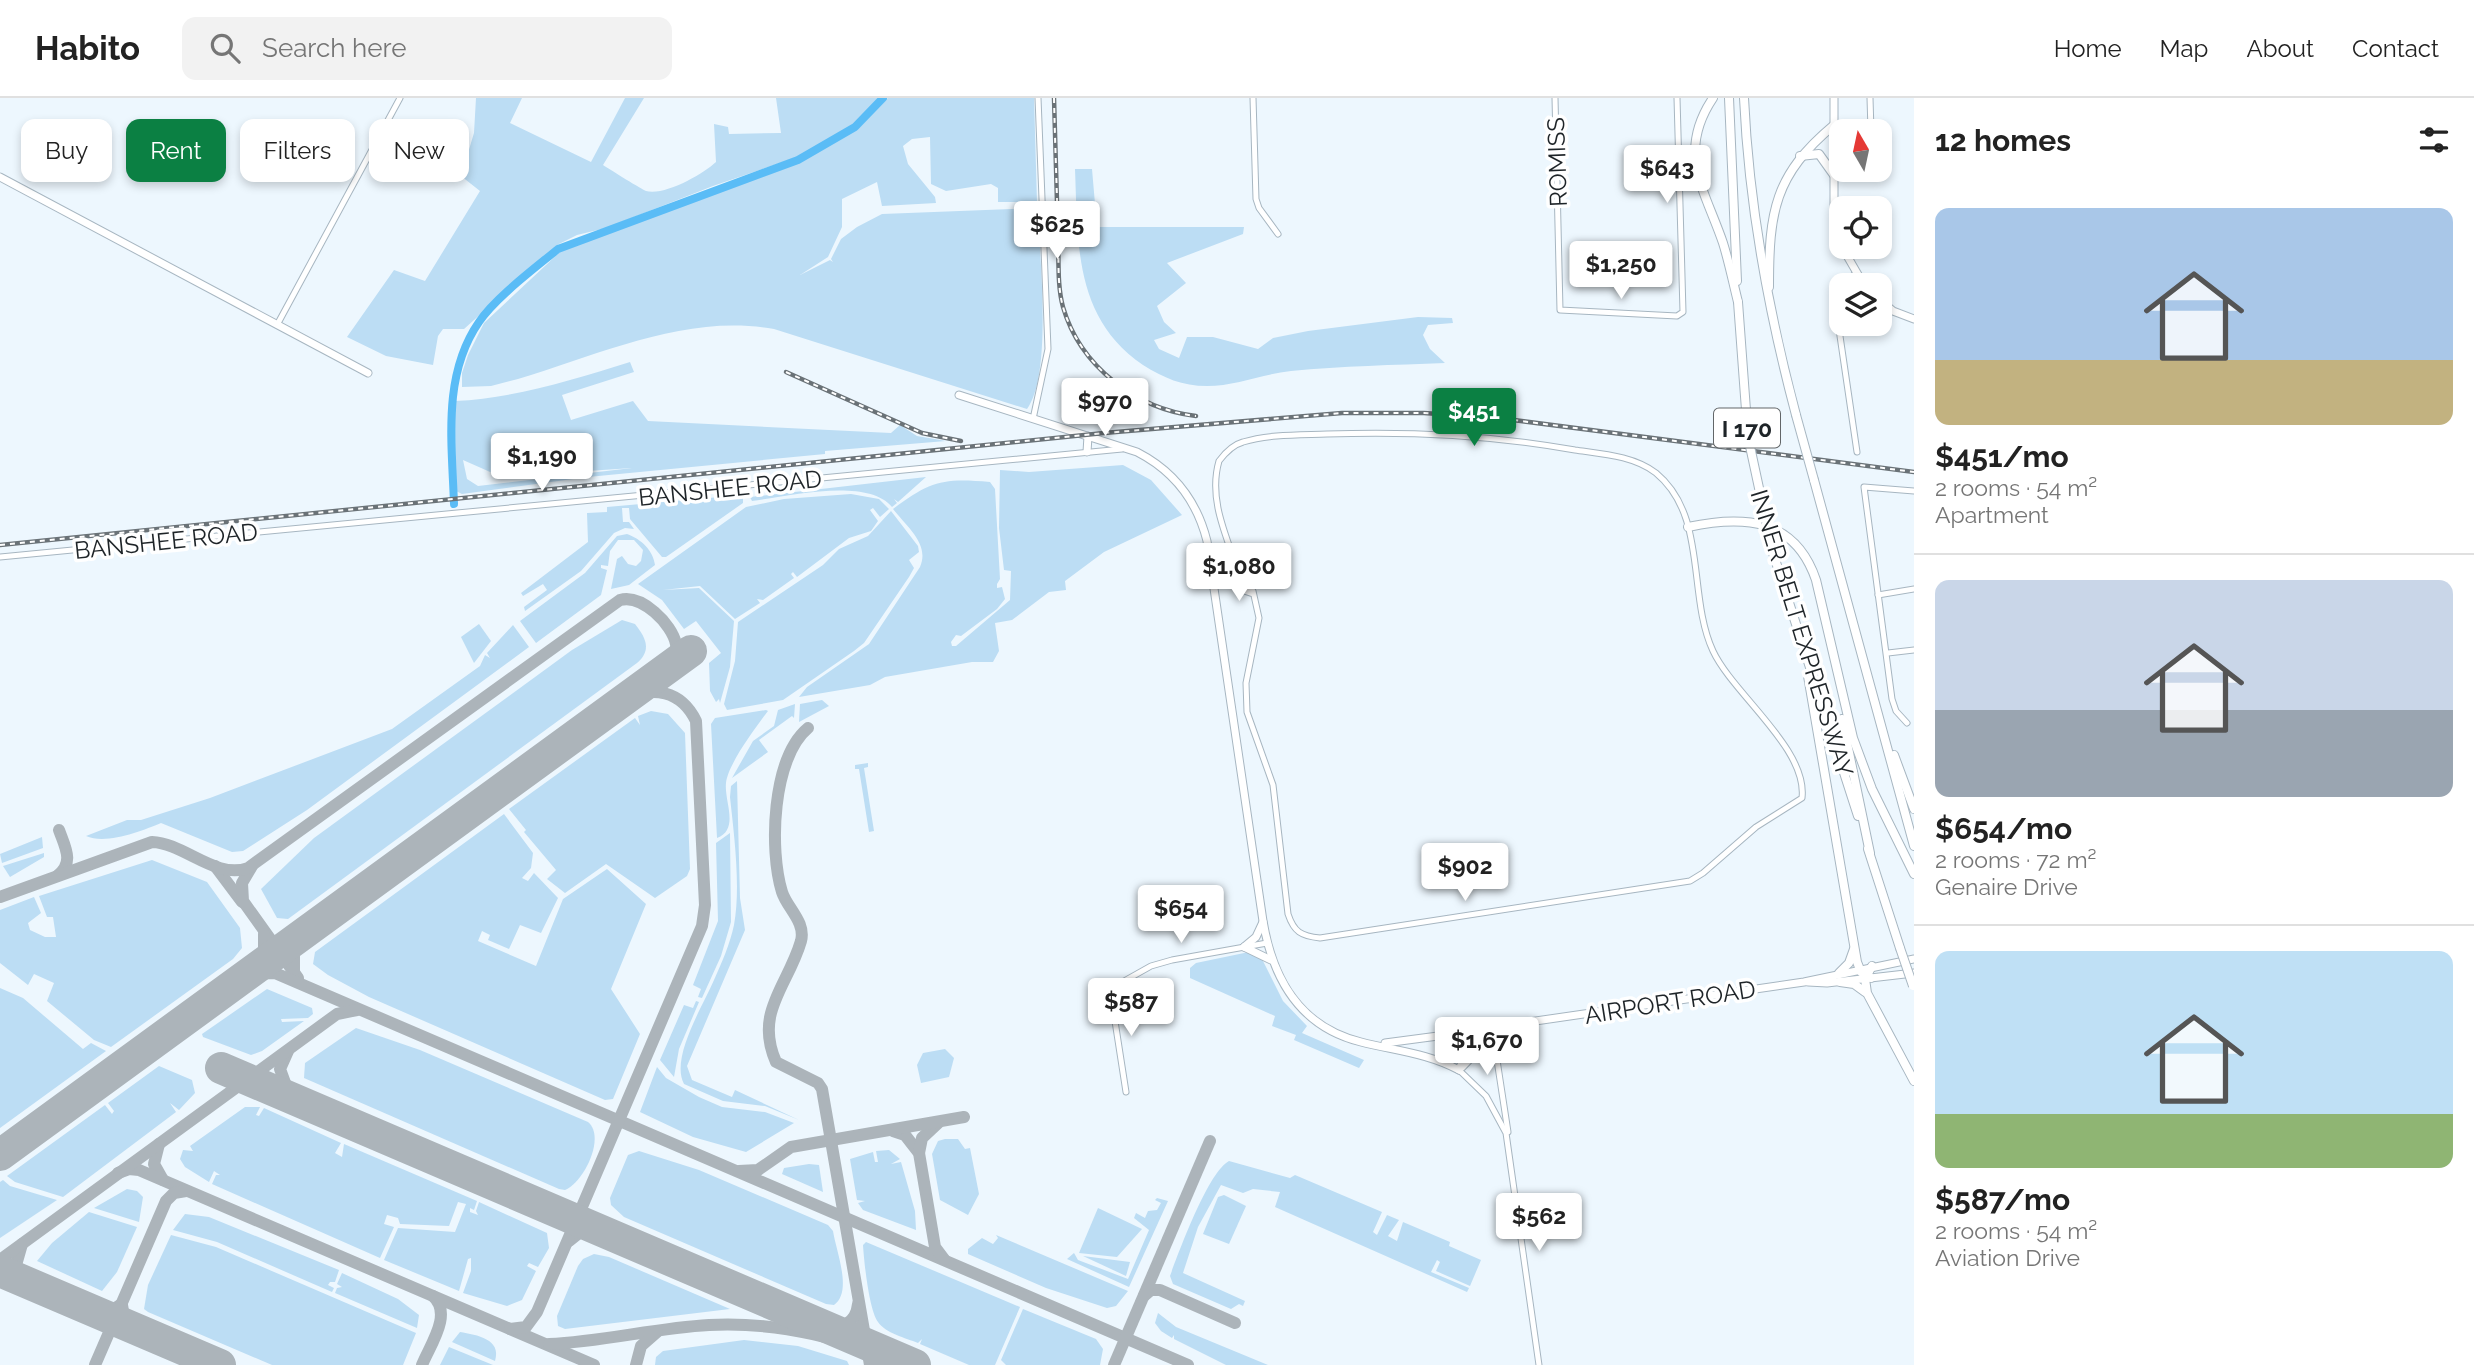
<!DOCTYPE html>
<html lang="en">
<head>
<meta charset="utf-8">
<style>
  :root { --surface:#fff; --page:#f2f2f2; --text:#222; --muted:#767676; --line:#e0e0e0; --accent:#0b8043 }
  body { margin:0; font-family:Raleway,sans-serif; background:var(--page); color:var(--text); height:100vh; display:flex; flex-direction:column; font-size:26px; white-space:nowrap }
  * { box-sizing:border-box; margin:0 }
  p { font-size:23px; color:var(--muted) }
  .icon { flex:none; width:38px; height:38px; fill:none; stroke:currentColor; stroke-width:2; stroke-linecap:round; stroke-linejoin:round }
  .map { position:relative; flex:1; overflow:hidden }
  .details { display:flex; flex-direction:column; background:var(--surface); width:560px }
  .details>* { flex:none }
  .hud { position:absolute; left:21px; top:21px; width:665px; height:63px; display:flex; gap:14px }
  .needle { width:46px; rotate:351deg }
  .controls { position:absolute; left:1829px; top:21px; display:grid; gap:14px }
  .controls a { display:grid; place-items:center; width:63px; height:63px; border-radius:14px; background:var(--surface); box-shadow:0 4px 10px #0003; font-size:35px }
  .price { position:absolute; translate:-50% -60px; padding:0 16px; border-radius:7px; background:#fff; color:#222; font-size:23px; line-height:46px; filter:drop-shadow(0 2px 4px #0008) }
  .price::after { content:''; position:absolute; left:50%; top:42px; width:21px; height:16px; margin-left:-10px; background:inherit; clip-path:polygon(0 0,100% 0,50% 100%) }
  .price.current { background:var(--accent); color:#fff }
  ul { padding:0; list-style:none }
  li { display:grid; align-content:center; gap:14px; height:371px; padding:0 21px }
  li+li { border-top:2px solid var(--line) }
  li span { display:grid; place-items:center; height:217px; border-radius:14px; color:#555 }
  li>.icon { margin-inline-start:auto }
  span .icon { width:126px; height:126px; fill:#fffc; stroke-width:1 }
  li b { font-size:30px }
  h2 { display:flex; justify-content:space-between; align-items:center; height:84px; padding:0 21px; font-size:30px }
  .tag { padding:0 24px; border-radius:14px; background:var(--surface); box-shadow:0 4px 10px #0003; font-size:24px; line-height:63px }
  .tag.current { background:var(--accent); color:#fff }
  header { display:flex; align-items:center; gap:42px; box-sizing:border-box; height:98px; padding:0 35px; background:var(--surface); border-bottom:2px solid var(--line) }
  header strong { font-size:33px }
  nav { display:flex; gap:38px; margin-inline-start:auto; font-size:24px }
  .search { width:490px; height:63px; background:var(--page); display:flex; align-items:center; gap:18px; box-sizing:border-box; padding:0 24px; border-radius:14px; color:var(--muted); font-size:26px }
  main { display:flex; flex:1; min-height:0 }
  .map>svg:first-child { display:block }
  .green { fill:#bcddf4; fill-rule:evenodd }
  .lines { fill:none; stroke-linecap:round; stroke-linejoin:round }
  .river { stroke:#5abcf6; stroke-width:8 }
  .taxiway { stroke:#acb4ba; stroke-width:12 }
  .runway { stroke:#acb4ba; stroke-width:32 }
  .minor-casing { stroke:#a7b6c1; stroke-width:7 }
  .major-casing { stroke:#a7b6c1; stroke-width:9 }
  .highway-casing { stroke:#a7b6c1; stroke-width:10 }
  .minor { stroke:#fff; stroke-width:5 }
  .major { stroke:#fff; stroke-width:7 }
  .highway { stroke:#fff; stroke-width:8 }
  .rail-casing { stroke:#6a7277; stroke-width:4.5 }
  .rail { stroke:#fff; stroke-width:2; stroke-dasharray:5; stroke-linecap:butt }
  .highway-bridge-casing { stroke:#a7b6c1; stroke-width:10; stroke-linecap:butt }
  .highway-bridge { stroke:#fff; stroke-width:8 }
  .labels { text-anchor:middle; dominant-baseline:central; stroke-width:7; stroke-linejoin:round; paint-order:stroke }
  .shield { fill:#fff; stroke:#626668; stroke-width:2 }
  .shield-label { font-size:23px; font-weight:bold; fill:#1e2428 }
  .street-label { font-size:24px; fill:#1e2428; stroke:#fff }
</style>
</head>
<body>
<header>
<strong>Habito</strong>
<div class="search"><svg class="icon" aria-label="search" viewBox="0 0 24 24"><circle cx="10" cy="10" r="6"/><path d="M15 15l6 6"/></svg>Search here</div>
<nav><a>Home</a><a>Map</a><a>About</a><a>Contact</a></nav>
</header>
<main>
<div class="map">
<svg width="1914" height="1267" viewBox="0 0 1914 1267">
  <rect width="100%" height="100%" fill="#edf7fe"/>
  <g class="green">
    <path d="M476 0H522L510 25 591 64 625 0H644L603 67C609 71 643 92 646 93 665 98 703 76 716 64L714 26 728 29 729 36 781 35 776 0H880L854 27 797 59 713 88 606 130 577 137 559 146 464 231H443L438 238 433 267 386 258 347 239 394 172 425 183 480 93 461 78 474 35Z"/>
    <path d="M888 0H1034L1037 104H998V90L991 86 946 93 931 86 930 39 912 41 903 48 908 66 935 99 936 105 882 108 877 84 842 101V129L828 159 800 177 830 162 833 164 831 161 841 141 857 129 882 116 1038 110C1039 157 1053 275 1027 311L774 231C687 215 601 256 518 281L491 288 462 289V275L468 257 484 225 561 153 799 65 858 31Z"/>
    <path d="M1075 71H1092L1097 129H1244L1243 136 1167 165 1186 185 1157 208 1164 224 1176 235 1154 242 1159 251 1179 260 1187 239H1213L1258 251 1273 240 1308 233 1418 219 1452 220 1453 225 1428 227 1423 237 1430 251 1445 265C1394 267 1342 268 1291 273 1263 276 1235 288 1207 288 1182 288 1164 280 1143 267 1074 220 1078 146 1075 71Z"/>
    <path d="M630 264 634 274 562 297 571 322 633 303 648 323 891 335 900 327 917 338 946 343 825 353V356L588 379 462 396 456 393 455 303C516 300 572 282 630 264ZM463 362 506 381 558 372 557 366 561 365 562 371 573 374 632 370 478 388 467 381Z"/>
    <path d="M1123 367 1151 382 1182 417 1104 454 1065 483 1066 492 1049 494 1012 522 995 525 999 553 993 564H972L885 579 870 587 799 599 807 589 869 546 920 469C930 446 907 429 893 411 931 383 942 380 990 384L995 391 1000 481 997 486V490L1002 489 1005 501 997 511 961 538 956 537 951 544 952 548H956L1010 502 1011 473 1004 472 999 430 1000 372 1029 374Z"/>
    <path d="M926 379 898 404 894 401 897 405 892 409C868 379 788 398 752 403L750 399Z"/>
    <path d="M851 396 879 401 889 411 880 419 873 410 870 412 878 423 871 433 849 440 797 479 793 474 791 476 794 480 763 502 757 501 760 505 735 521 700 488 663 492 699 490 734 523 730 569 720 605 719 601 716 604 710 593 709 565 721 555 696 523 684 531 662 502 638 486 746 409 784 401Z"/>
    <path d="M743 397V405L666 459H662L630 421 629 410H622L623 424H629L634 431 625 430 614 435 581 473 525 513 524 509 547 492 543 486 523 498 521 495 588 444 587 415 607 414V409Z"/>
    <path d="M891 413 918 448 919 454 909 462 914 470 909 479 864 545 854 553 783 602 727 612 724 606 735 563 738 524 823 467 839 451 868 438Z"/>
    <path d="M627 436C641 441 653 452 655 467L629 487 611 491 617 461 622 458 628 466 636 468 641 463 643 452 634 442H618L610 453 608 468 601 467V470L607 472 601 497 536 545 520 523 585 475 617 438Z"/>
    <path d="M622 522 635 526C646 540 652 552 637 565L288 821 277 820 261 791 314 740 572 552Z"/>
    <path d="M479 526 491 543 474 565 461 539Z"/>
    <path d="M513 527 529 549 307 712 243 753 232 754 161 725C142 733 106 747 86 738L127 722H141L210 700 392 631 480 568 485 557 490 560 487 555Z"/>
    <path d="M822 602 829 608 799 624 800 606Z"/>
    <path d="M795 606 794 620 792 618 759 642 768 654 732 680 753 643 774 628 778 612Z"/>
    <path d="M766 612 768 613C756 629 728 666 726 685 724 704 740 731 717 740L711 626 715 620Z"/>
    <path d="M651 613 668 616 685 635 690 771 687 778 655 800 606 766 565 795 547 781 556 772 524 734 526 732 509 711 635 620 640 627 638 618Z"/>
    <path d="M868 665V669L864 670 874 733 869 734 859 671H855V667Z"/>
    <path d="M737 683 740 800 745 832 687 968 692 982 732 999 735 992 799 1022 765 1008 723 1003 684 986C670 960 703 908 714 882 722 864 730 846 734 827 741 789 734 737 730 699L731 688Z"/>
    <path d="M504 716 533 755 531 770 522 780 528 783 534 775 558 800 541 835 520 827 509 851 488 842 490 837 482 833 478 843 536 868 563 801 607 771 646 806 611 891 640 936 613 1001 605 1002 369 899 328 877 313 866 315 854Z"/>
    <path d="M730 735 731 824 721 858 702 900 698 899 701 891 693 887 718 823 716 745Z"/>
    <path d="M42 739 43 750 2 765 0 756Z"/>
    <path d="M44 755V759L10 779 3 768Z"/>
    <path d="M152 762 207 784 240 830 242 850 233 861 111 949 94 942 47 903 54 885 34 876 28 887 0 865V812L34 799 41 815 28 825 30 832 45 839H56L53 819H47L39 798Z"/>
    <path d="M1249 854 1261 859 1283 903 1307 928 1302 935 1364 962 1359 970 1294 942 1296 937 1272 928 1275 918 1190 880V870L1196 865Z"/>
    <path d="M0 890 23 900 83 951 91 945 106 953 0 1030Z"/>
    <path d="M267 891 312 910 313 916 308 920 281 921 282 924 304 923 262 953 251 957 203 939 202 936Z"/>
    <path d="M696 903 699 904 679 951 674 979 660 962 684 907 693 910Z"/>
    <path d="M356 930 420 952 588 1024C606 1039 584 1084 565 1092L559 1091 304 980 305 965Z"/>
    <path d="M945 951 954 960 949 979 921 985 917 967 923 955Z"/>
    <path d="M159 968 192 982 195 995 179 1012 170 1005 176 1014 63 1099 15 1084 7 1078 105 1007 112 1016 114 1013 108 1005Z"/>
    <path d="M657 969 666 980 699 999 722 1009 765 1014 794 1025 746 1054 693 1039 640 1014Z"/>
    <path d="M245 1009H260L256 1017 259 1018 264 1010 341 1045 335 1055 342 1059 344 1046 477 1103 474 1112 470 1110V1114L478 1117 476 1113 479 1104 547 1135 549 1150 538 1169 529 1165 527 1168 536 1173 522 1202 507 1208 463 1195 471 1173V1160L468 1161 459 1193 384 1162 398 1130 455 1134 466 1106 458 1104 449 1128 400 1126 398 1120 387 1117 384 1126 394 1129 380 1160 212 1086 216 1077H220L214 1073 209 1084 185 1069 180 1061 183 1052 193 1053 190 1048Z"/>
    <path d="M945 1041H958L965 1051 970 1050 979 1096 968 1117 940 1102 932 1056 938 1043Z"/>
    <path d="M889 1052 900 1061 891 1066 901 1064 915 1113 916 1132 863 1112 858 1105 865 1103 857 1102 850 1061 873 1054 875 1064H878L876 1053Z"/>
    <path d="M639 1053 699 1072 828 1127 833 1133C836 1153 853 1194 834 1207L826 1206 624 1119 611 1107 610 1100 628 1057Z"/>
    <path d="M1229 1063 1290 1080 1295 1077 1382 1114 1373 1134 1377 1137 1387 1117 1399 1122 1388 1138 1397 1143 1403 1124 1450 1144 1449 1148 1481 1162 1470 1188 1436 1173 1440 1164 1437 1162 1431 1174 1469 1190 1467 1194 1275 1109 1280 1094 1253 1091 1243 1095 1221 1087 1198 1129 1183 1175 1245 1203 1243 1208 1239 1206 1231 1211 1173 1186 1170 1178C1179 1154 1208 1074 1229 1063Z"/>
    <path d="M809 1066 819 1067 823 1094 782 1076 784 1070Z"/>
    <path d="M3 1082 10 1088 57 1102 0 1140V1084Z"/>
    <path d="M127 1091 137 1093 143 1099 139 1124 94 1110Z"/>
    <path d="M1224 1097 1246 1108 1229 1146 1203 1136 1218 1099Z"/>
    <path d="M1157 1100 1168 1103 1129 1189 1067 1161 1074 1155 1078 1162 1128 1181 1149 1132 1134 1120 1136 1115 1145 1120 1148 1113 1157 1112 1161 1105 1155 1102Z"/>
    <path d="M1098 1110 1142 1131 1117 1159 1079 1155Z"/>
    <path d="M89 1114 137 1129 117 1174 102 1193 37 1163 52 1145Z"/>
    <path d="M185 1116 209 1119 339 1172 335 1184H330L328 1187 334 1190 332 1194 217 1144 173 1132Z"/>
    <path d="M171 1137 216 1149 416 1235 403 1267H272L148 1214 144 1211 148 1187Z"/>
    <path d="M996 1137 1128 1193 1116 1208 1107 1210 1046 1190 968 1156V1151L982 1140 993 1146 998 1140Z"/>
    <path d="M866 1144 1020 1209 995 1267H969L920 1246 922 1241 918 1245C906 1240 885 1235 878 1224 869 1212 864 1163 863 1147Z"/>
    <path d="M594 1156 609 1159 730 1211 565 1231 558 1228 557 1218 578 1168 583 1161Z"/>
    <path d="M1083 1158 1130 1164 1126 1178Z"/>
    <path d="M342 1175 398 1201 419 1217 417 1230 335 1195 337 1190 342 1189 337 1186Z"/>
    <path d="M1023 1211 1096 1241 1103 1251 1100 1267H1006L1001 1262Z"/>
    <path d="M1158 1215 1176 1229 1268 1267H1226L1174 1241V1237L1172 1240 1161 1233 1155 1225Z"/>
    <path d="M460 1234C477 1237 502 1241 495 1263L452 1244Z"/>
    <path d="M744 1242 798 1248 847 1263 849 1267H655L656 1259 663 1253Z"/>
    <path d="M449 1249 493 1267H440Z"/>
  </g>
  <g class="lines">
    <path class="river" d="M454 406C452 345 442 277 479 224 495 200 535 170 558 151L798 62 855 29 883 0"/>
    <g class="taxiway">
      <path d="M808 630C772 660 769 752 782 794 787 810 806 824 801 843 788 888 754 914 776 964L818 985 822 991 870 1267"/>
      <path d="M215 768 242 804"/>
      <path d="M252 768 242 785 243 803 298 880"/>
      <path d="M57 778C75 765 65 749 59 732"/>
      <path d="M0 799 152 744C184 745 216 782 248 770L620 502C642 496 672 526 676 546 677 554 674 561 671 568"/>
      <path d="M294 872V849L307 834"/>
      <path d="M249 875 264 857V836"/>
      <path d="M249 876 275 875 1188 1267"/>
      <path d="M288 953 280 971 288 993 299 1003"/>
      <path d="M893 1033 905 1037 919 1055 935 1149 944 1161"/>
      <path d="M159 1046 154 1066 163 1082"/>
      <path d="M919 1055 922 1040 938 1025"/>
      <path d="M739 1073 758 1072 791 1049 964 1019"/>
      <path d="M118 1075 129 1071 139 1072 594 1267"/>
      <path d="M569 1143 579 1135 600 1132"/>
      <path d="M22 1146 16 1167 21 1179 32 1187"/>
      <path d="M0 1162 337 916 357 912"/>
      <path d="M0 1176 8 1177"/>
      <path d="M1144 1198 1151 1192H1160L1235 1225"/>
      <path d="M122 1207 124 1219 133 1230"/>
      <path d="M93 1213 109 1214 120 1207"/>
      <path d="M823 1228C840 1232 856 1226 858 1206"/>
      <path d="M510 1231 526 1229 537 1214 702 828 705 807 696 623C681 592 653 588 624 601"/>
      <path d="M549 1246C602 1244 655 1230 709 1227 780 1223 847 1242 913 1267"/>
      <path d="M95 1267 166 1103 174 1095 186 1093"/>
      <path d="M422 1267C430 1247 453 1216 433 1198"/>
      <path d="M636 1267 641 1248 657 1234"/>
      <path d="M1114 1267 1210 1043"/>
    </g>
    <g class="runway">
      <path d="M221 970 915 1267"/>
      <path d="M0 1057 691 553"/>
      <path d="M0 1173 220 1267"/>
    </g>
    <g class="minor-casing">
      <g id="minor">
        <path d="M1253 0 1256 101 1259 110 1278 136"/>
        <path d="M1555 0 1560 212 1677 218 1683 214 1677 0"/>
        <path d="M1870 0 1871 33"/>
        <path d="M1872 72 1873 76"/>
        <path d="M1841 187 1855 176"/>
        <path d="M1841 188 1835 204 1857 354"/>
        <path d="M277 227 400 0"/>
        <path d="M1033 321 1048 251 1038 0"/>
        <path d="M0 459 1122 351"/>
        <path d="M1243 488 1253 493 1259 520 1246 585 1247 614 1273 687 1288 816C1294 834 1301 838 1320 840L1690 783 1703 775 1756 729 1802 700C1808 651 1733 596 1713 553 1687 497 1708 418 1656 375 1634 358 1603 356 1575 352 1492 337 1412 333 1327 336 1300 337 1269 336 1243 344 1232 347 1225 355 1219 363 1206 408 1234 451 1244 493L1253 496"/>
        <path d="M1878 497 1914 491"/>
        <path d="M1888 555 1914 552"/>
        <path d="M1907 625 1896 613 1892 601 1864 389 1914 393"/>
        <path d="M1493 936 1508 1034"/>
        <path d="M1459 972 1486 998 1506 1035 1539 1267"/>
        <path d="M1126 994 1110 891 1151 868 1172 862 1267 845"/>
      </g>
    </g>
    <g class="major-casing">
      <g id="major">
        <path d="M1834 0V110L1841 147"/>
        <path d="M0 79 368 275"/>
        <path d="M1842 149 1864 187"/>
        <path d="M1880 202 1893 213 1914 221"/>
        <path d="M959 297 1137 354C1174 373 1197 403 1207 443L1263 823C1273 882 1300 929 1361 944 1396 953 1427 955 1459 972"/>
        <path d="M1087 354 1088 338"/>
        <path d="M1244 849 1256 839 1263 824"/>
        <path d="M1244 849 1271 862"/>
        <path d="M1808 884 1827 885 1914 875"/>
        <path d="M1385 945 1491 931"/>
        <path d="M1496 953 1500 940 1507 933"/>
        <path d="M1462 969 1493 937 1525 928"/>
        <path d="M1459 972C1466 951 1479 936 1501 928L1804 884 1914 861"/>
      </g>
    </g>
    <g class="highway-casing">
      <g id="highway">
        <path d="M1713 0C1676 55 1705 92 1723 145 1729 164 1733 184 1738 204"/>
        <path d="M1729 0 1737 183"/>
        <path d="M1744 0C1749 108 1768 212 1796 317"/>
        <path d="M1800 58 1819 56 1834 77"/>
        <path d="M1769 189C1769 114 1774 77 1834 27"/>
        <path d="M1814 382 1914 748"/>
        <path d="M1688 429C1744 417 1795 420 1816 482L1853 640 1872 691 1914 776"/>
        <path d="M1773 455 1858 718"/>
        <path d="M1808 578 1857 864 1861 874 1871 880"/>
        <path d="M1842 621 1870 755"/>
        <path d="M1894 657 1914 711"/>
        <path d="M1868 751 1900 850"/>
        <path d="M1872 868 1865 881 1867 895 1914 983"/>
        <path d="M1839 875 1849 865 1854 851"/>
        <path d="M1840 884 1854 886 1865 894"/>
      </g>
    </g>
    <use href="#minor" class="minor"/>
    <use href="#major" class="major"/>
    <use href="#highway" class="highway"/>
    <g class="rail-casing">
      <g id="rail">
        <path d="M1054 0C1055 46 1057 93 1058 139 1059 162 1057 187 1063 209 1080 268 1136 311 1196 318"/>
        <path d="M786 274 922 335 961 343"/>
        <path d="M0 447 1104 335 1342 315H1424L1498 320 1914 374"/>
      </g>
    </g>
    <use href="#rail" class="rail"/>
    <g class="highway-bridge-casing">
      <g id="highway-bridge">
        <path d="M1738 204 1748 339 1773 455"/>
        <path d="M1796 317 1814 382"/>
        <path d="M1900 850 1913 888"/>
      </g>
    </g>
    <use href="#highway-bridge" class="highway-bridge"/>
  </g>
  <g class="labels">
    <rect class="shield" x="1714" y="310.5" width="66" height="39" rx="5"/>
    <g class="shield-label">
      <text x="1747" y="330">I 170</text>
    </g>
    <g class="street-label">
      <text transform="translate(1557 64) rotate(-92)">ROMISS</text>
      <text transform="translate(730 390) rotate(-6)">BANSHEE ROAD</text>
      <text transform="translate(166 443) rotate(-6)">BANSHEE ROAD</text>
      <text transform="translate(1802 535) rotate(73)">INNER BELT EXPRESSWAY</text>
      <text transform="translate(1670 904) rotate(-9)">AIRPORT ROAD</text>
    </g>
  </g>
</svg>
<div class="controls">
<a><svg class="needle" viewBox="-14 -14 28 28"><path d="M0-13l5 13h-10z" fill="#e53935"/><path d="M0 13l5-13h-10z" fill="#767676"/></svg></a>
<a><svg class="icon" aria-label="locate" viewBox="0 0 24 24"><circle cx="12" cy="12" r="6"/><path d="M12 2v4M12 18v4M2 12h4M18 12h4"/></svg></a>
<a><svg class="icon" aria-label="layers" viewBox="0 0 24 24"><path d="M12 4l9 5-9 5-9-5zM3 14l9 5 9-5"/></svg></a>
</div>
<b class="price" style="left:1667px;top:107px">$643</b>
<b class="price" style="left:1057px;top:163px">$625</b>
<b class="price" style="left:1621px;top:203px">$1,250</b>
<b class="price" style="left:1105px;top:340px">$970</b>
<b class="price current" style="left:1474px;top:350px">$451</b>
<b class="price" style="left:542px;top:395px">$1,190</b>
<b class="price" style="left:1239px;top:505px">$1,080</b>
<b class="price" style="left:1465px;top:805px">$902</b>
<b class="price" style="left:1181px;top:847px">$654</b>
<b class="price" style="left:1131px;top:940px">$587</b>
<b class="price" style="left:1487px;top:979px">$1,670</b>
<b class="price" style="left:1539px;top:1155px">$562</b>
<div class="hud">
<a class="tag">Buy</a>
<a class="tag current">Rent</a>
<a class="tag">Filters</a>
<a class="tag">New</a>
</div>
</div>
<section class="details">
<h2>12 homes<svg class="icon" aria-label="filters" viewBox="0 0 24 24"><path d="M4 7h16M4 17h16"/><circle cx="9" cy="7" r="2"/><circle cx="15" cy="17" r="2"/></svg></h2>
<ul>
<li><span style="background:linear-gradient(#a9c7e8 70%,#c2b280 0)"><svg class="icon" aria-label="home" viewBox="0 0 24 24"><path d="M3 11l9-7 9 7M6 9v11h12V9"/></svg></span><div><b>$451/mo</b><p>2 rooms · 54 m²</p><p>Apartment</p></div></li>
<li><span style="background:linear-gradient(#c9d6e8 60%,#9aa5b1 0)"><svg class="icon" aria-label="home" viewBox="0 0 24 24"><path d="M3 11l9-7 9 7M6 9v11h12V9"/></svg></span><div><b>$654/mo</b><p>2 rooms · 72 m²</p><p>Genaire Drive</p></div></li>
<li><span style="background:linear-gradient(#bfe0f5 75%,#8fb573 0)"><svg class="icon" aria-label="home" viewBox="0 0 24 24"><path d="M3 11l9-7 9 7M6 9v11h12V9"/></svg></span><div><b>$587/mo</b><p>2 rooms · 54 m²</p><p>Aviation Drive</p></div></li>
</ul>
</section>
</main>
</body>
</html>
